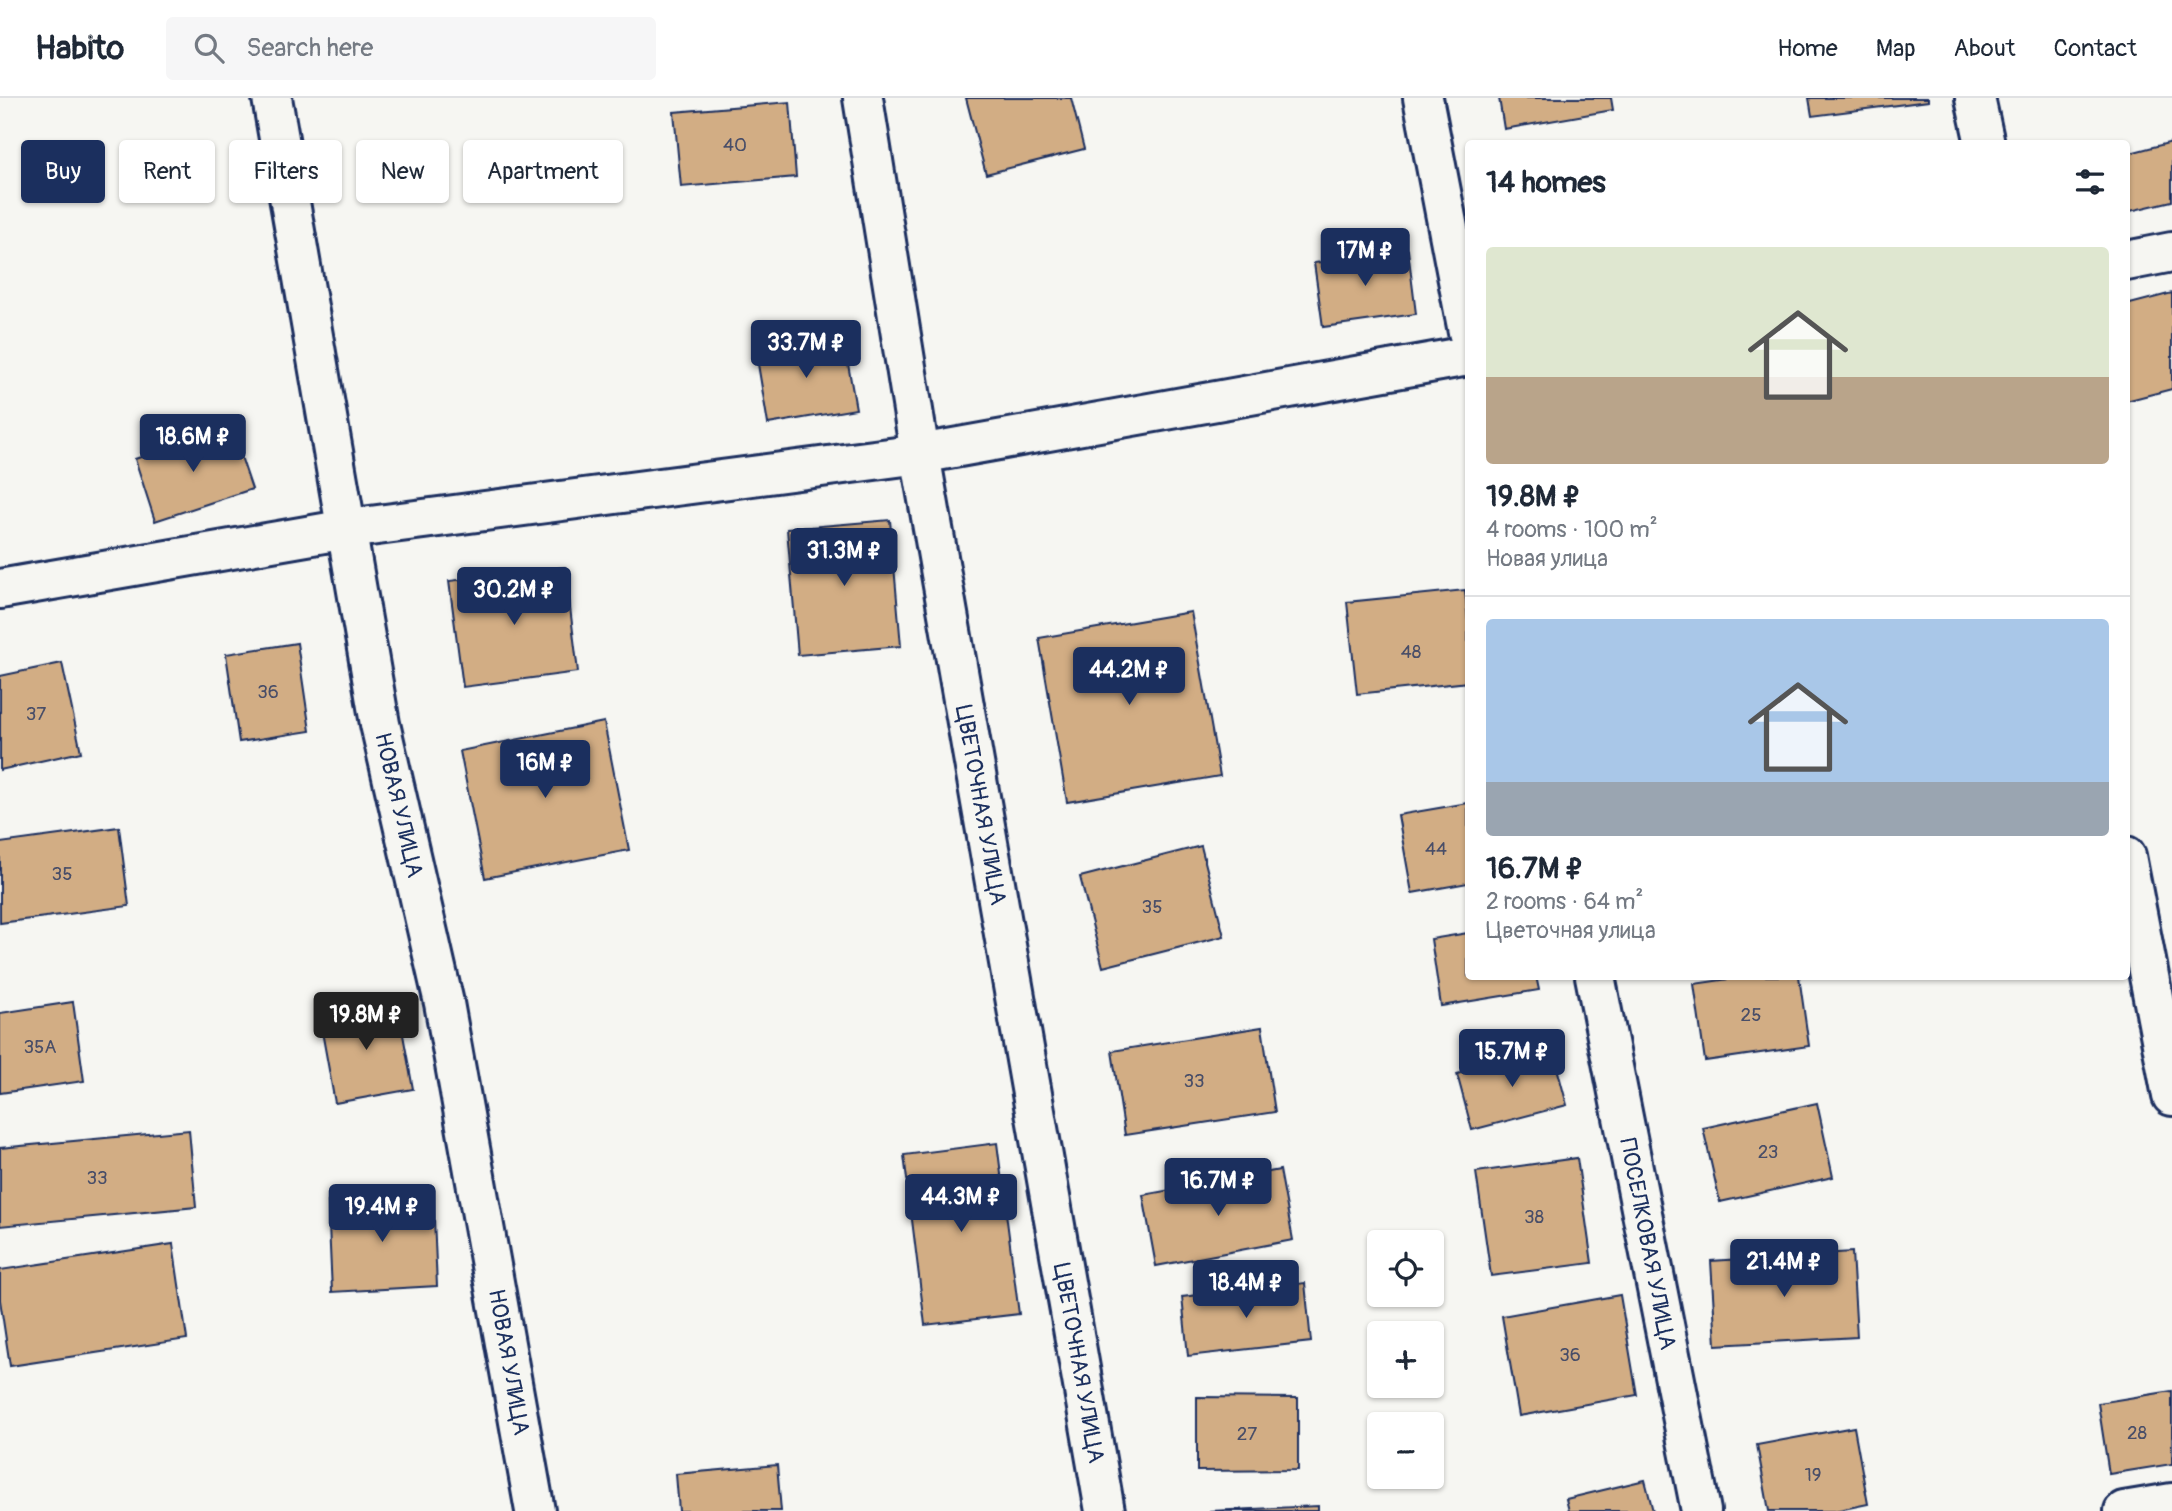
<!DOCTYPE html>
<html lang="en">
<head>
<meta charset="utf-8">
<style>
  :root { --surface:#fff; --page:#f6f6f7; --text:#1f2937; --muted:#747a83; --line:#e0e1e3; --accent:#1b2f5e }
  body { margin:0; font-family:Pangolin,sans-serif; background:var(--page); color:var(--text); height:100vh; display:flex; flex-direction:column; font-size:26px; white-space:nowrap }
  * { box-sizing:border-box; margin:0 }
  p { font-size:23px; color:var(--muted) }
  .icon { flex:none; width:38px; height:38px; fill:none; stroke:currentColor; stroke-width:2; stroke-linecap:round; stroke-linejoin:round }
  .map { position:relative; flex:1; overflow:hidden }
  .drawer { position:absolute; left:1465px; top:42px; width:665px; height:840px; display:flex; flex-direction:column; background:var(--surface); border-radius:7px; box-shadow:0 2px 5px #0004 }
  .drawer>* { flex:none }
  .top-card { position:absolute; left:21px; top:42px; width:665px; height:63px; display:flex; gap:14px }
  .tools { position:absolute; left:1367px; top:1132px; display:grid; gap:14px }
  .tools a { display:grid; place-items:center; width:77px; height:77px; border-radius:7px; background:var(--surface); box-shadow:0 2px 5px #0004; font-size:35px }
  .price { position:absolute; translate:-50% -60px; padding:0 16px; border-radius:7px; background:var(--accent); color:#fff; font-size:23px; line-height:46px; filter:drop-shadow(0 2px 4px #0008) }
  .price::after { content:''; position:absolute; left:50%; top:42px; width:21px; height:16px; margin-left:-10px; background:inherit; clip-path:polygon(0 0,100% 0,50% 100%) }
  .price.selected { background:#222; color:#fff }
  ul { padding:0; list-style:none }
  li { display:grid; align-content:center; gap:14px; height:371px; padding:0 21px }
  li+li { border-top:2px solid var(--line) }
  li span { display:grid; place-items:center; height:217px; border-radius:7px; color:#555 }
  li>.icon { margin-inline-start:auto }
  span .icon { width:126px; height:126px; fill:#fffc; stroke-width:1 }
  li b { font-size:30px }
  h2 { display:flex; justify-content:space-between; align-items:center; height:84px; padding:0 21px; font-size:30px }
  .pill { padding:0 24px; border-radius:7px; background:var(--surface); box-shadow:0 2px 5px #0004; font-size:24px; line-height:63px }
  .pill.selected { background:var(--accent); color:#fff }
  header { display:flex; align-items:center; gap:42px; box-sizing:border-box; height:98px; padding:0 35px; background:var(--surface); border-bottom:2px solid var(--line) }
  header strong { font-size:33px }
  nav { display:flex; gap:38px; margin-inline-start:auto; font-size:24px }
  .search { width:490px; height:63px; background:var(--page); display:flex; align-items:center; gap:18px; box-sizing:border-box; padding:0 24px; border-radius:7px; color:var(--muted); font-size:26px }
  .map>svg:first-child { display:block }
  .building { fill:#d2ad84; stroke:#1b2f5e; stroke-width:2 }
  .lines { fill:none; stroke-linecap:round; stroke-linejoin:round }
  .minor-casing { stroke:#1b2f5e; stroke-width:44 }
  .minor { stroke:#f6f6f2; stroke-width:38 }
  .labels { text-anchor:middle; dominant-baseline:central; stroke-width:6; stroke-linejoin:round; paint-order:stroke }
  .number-label { font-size:19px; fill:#494e68 }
  .street-label { font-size:23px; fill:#1b2f5e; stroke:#f6f6f2 }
</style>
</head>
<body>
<header>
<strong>Habito</strong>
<div class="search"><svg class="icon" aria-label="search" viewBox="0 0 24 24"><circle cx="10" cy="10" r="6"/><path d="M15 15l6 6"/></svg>Search here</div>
<nav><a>Home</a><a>Map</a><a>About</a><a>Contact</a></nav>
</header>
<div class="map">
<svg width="2172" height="1413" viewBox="0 0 2172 1413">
  <rect width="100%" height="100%" fill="#f6f6f2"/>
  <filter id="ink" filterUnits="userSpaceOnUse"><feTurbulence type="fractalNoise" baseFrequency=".0143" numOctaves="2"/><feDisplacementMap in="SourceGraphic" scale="14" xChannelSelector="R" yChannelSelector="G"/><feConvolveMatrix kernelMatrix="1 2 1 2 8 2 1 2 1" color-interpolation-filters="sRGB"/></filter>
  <g filter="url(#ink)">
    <g class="building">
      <path d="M966 0H1071L1084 51 986 76Z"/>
      <path d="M1499 0H1611L1613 12 1504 31Z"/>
      <path d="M1809 0H1928V3L1812 18Z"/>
      <path d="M790 4 796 79 681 89 674 14Z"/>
      <path d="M2172 44V103L2126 114V56Z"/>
      <path d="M1408 152 1416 216 1323 229 1314 165Z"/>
      <path d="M2172 195V291L2126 303V207Z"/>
      <path d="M843 238 856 311 768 326 756 254Z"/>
      <path d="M231 329 252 391 155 423 135 361Z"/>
      <path d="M890 422 901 548 798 557 787 431Z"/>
      <path d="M565 469 578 574 463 589 449 483Z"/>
      <path d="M1465 492 1468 524V584L1357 596 1347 504Z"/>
      <path d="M1191 514 1220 678 1067 704 1039 540Z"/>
      <path d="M297 545 310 633 239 644 226 556Z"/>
      <path d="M62 565 81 654 0 672V578Z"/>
      <path d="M604 624 629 752 485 780 460 653Z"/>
      <path d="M1468 705V785L1412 795 1398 717Z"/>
      <path d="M119 729 129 808 0 825V745Z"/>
      <path d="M1201 748 1224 838 1103 869 1080 779Z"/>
      <path d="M1468 835V878H1536L1539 892 1441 908 1431 841Z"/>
      <path d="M1749 878H1799L1809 948 1705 963 1694 886Z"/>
      <path d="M73 904 84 983 0 995V915Z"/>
      <path d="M397 904 413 991 335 1005 319 917Z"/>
      <path d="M1262 929 1275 1014 1125 1037 1112 953Z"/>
      <path d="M1552 951 1567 1007 1472 1032 1457 976Z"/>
      <path d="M1817 1005 1833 1079 1720 1104 1703 1030Z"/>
      <path d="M189 1032 196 1109 0 1128V1050Z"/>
      <path d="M997 1045 1019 1216 925 1227 904 1057Z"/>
      <path d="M1577 1060 1592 1165 1491 1178 1476 1074Z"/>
      <path d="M1280 1072 1293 1142 1156 1168 1143 1097Z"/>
      <path d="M433 1099 437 1188 332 1194 328 1104Z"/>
      <path d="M173 1146 187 1241 10 1268 0 1202V1172Z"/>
      <path d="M1852 1154 1857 1239 1716 1247 1711 1163Z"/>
      <path d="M1305 1185 1311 1244 1188 1258 1182 1199Z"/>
      <path d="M1620 1197 1637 1297 1519 1318 1502 1218Z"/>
      <path d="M2172 1293V1366L2109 1376 2098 1305Z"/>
      <path d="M1197 1299 1298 1300V1372L1197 1373Z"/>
      <path d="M1854 1329 1868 1406 1834 1413H1769L1757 1347Z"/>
      <path d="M777 1367 781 1413H679L676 1376Z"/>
      <path d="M1645 1382 1653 1413H1569L1566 1401Z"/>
      <path d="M1318 1408V1413H1209Z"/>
    </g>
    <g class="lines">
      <g class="minor-casing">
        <g id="minor">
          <path d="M272 0 380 626 444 905 535 1413"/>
          <path d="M863 0 920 356 1105 1413"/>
          <path d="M1423 0 1468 234"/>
          <path d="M1975 0 1985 46"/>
          <path d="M2126 163 2172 154"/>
          <path d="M0 491 347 431 920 356 1468 258"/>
          <path d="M2126 758 2172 998"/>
          <path d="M1595 878 1701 1413"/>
          <path d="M2124 1413 2172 1405"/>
        </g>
      </g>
      <use href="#minor" class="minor"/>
    </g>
  </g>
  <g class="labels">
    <g class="number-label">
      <text x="735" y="47">40</text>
      <text x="1411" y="554">48</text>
      <text x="268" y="594">36</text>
      <text x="36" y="616">37</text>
      <text x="1436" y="751">44</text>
      <text x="62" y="776">35</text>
      <text x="1152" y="809">35</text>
      <text x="1751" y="917">25</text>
      <text x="40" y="949">35А</text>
      <text x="1194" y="983">33</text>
      <text x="1768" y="1054">23</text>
      <text x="97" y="1080">33</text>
      <text x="1534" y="1119">38</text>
      <text x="1570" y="1257">36</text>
      <text x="2137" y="1335">28</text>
      <text x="1247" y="1336">27</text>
      <text x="1813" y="1377">19</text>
    </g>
    <g class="street-label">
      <text transform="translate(399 707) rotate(77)">НОВАЯ УЛИЦА</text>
      <text transform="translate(981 707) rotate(80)">ЦВЕТОЧНАЯ УЛИЦА</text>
      <text transform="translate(1648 1146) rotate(79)">ПОСЕЛКОВАЯ УЛИЦА</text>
      <text transform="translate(509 1264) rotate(80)">НОВАЯ УЛИЦА</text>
      <text transform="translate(1079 1265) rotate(80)">ЦВЕТОЧНАЯ УЛИЦА</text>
    </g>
  </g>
</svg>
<div class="tools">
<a><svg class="icon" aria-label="locate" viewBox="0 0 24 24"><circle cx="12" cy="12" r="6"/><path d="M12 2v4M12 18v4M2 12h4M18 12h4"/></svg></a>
<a>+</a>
<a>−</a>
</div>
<b class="price" style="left:1365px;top:190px">17M ₽</b>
<b class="price" style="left:806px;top:282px">33.7M ₽</b>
<b class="price" style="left:193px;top:376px">18.6M ₽</b>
<b class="price" style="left:844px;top:490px">31.3M ₽</b>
<b class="price" style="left:514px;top:529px">30.2M ₽</b>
<b class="price" style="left:1129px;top:609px">44.2M ₽</b>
<b class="price" style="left:545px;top:702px">16M ₽</b>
<b class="price selected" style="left:366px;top:954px">19.8M ₽</b>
<b class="price" style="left:1512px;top:991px">15.7M ₽</b>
<b class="price" style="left:1218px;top:1120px">16.7M ₽</b>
<b class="price" style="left:961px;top:1136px">44.3M ₽</b>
<b class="price" style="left:382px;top:1146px">19.4M ₽</b>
<b class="price" style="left:1784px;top:1201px">21.4M ₽</b>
<b class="price" style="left:1246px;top:1222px">18.4M ₽</b>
<div class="top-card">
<a class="pill selected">Buy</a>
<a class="pill">Rent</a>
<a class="pill">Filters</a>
<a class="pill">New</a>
<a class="pill">Apartment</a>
</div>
<section class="drawer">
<h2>14 homes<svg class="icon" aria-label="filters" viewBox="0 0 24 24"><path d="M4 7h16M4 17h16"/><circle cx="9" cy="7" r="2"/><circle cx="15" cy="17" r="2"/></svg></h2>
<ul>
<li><span style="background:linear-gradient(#dfe7d0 60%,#b9a48a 0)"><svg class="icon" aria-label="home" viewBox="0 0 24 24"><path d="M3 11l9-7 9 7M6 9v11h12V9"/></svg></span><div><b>19.8M ₽</b><p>4 rooms · 100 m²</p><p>Новая улица</p></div></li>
<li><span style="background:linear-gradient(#a9c7e8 75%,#9aa5b1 0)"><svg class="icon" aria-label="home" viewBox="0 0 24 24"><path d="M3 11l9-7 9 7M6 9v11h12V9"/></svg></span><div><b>16.7M ₽</b><p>2 rooms · 64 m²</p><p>Цветочная улица</p></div></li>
</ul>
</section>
</div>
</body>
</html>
